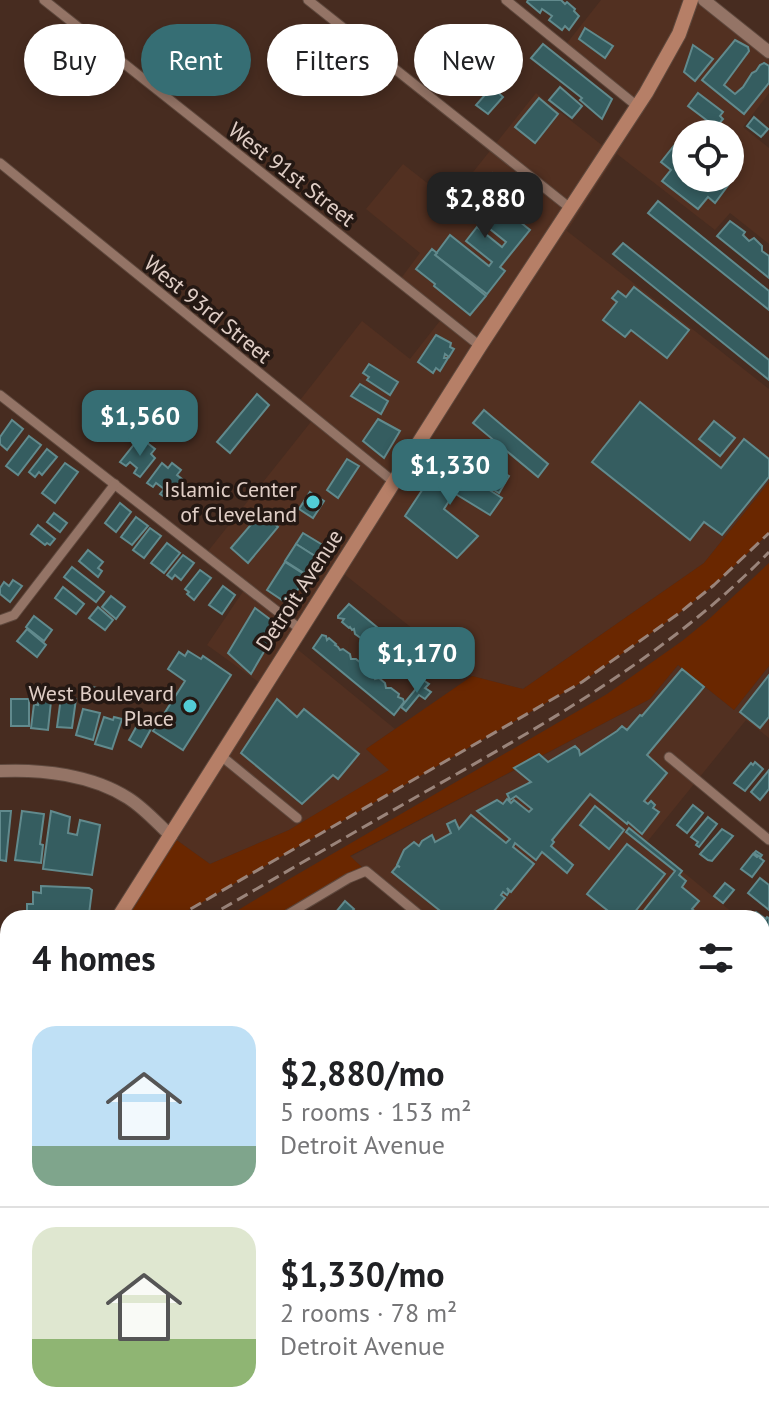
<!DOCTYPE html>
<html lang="en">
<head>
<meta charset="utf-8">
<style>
  :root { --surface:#fff; --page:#f6f6f6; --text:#202124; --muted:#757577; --line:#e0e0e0; --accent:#366e74 }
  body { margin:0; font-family:"PT Sans",sans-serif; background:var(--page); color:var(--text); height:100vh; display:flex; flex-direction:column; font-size:30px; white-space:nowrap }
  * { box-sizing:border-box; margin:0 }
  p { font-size:26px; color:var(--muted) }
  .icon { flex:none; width:44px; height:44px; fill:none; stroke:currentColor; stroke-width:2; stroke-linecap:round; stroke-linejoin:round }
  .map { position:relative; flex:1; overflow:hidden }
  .sheet { position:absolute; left:0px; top:910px; width:770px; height:512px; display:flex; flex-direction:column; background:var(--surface); border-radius:24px 24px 0 0; box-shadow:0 4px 12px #0003 }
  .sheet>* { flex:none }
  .top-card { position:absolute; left:24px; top:24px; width:722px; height:72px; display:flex; gap:16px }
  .controls { position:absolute; left:672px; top:120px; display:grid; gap:16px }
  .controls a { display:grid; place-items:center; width:72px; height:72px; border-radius:50%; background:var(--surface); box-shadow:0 4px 12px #0003; font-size:40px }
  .price { position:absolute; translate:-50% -68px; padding:0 18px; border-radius:16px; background:var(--accent); color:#fff; font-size:26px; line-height:52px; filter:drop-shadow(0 2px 4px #0008) }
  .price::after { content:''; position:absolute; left:50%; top:48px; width:24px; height:18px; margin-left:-12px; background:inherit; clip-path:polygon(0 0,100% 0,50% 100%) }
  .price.on { background:#222; color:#fff }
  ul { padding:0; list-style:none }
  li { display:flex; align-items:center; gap:24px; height:200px; padding:0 32px }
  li+li { border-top:2px solid var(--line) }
  li span { display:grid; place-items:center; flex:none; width:224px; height:160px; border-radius:24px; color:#555 }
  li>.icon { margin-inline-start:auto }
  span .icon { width:96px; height:96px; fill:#fffc; stroke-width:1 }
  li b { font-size:34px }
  h2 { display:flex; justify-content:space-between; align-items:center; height:96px; padding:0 32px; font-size:34px }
  .chip { padding:0 28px; border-radius:36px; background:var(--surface); box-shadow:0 4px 12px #0003; font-size:28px; line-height:72px }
  .chip.on { background:var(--accent); color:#fff }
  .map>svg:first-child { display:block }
  .built { fill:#523021; fill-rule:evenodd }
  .green { fill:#6a2700 }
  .building { fill:#355d60; stroke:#618a8d; stroke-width:2 }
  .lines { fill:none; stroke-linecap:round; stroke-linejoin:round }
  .street-casing { stroke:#5e483d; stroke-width:11 }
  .secondary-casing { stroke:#5e483d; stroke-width:14 }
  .primary-casing { stroke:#5e483d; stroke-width:16 }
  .street { stroke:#947466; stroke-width:9 }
  .secondary { stroke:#947466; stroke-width:12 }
  .primary { stroke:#b67f67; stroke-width:14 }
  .rail { stroke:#9a847a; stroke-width:3; stroke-dasharray:12 6; stroke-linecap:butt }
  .poi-dot { fill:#52ccd5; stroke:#241813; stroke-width:3 }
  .labels { text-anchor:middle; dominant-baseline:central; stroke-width:7; stroke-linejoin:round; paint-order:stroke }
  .street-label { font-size:22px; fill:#e0cec6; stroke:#241813 }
  .poi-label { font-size:22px; fill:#e0cec6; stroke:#241813; text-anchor:end }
</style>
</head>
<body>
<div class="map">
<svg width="769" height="1422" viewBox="0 0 769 1422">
  <rect width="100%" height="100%" fill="#472c20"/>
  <g class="built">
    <path d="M601 0H704L769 52V93L743 127 769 148V244L730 213 715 230 617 154 567 231 769 389V482L704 563 523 689 472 676 339 570 291 644 395 729 366 749 390 770 289 830 210 864 171 836 264 686 207 645 246 587 205 555 314 418 297 404 362 321 410 359 443 317 399 281 420 253 366 209 403 164 450 201 536 93 608 150 637 106 564 47ZM686 134H730V178H686Z"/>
    <path d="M678 665 734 710 769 666V738L746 720 647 842 739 918H423L350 857 650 699Z"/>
    <path d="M762 1005 769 1011V1112L762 1120Z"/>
  </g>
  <g class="green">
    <path d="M769 482V533L714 585 678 614 582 682 175 918H118L171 836 210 864 289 830 389 770 366 749 472 676 523 689 704 563Z"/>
    <path d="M769 563V666L734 710 678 665 650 699 350 856 366 871 282 918H225L291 878 607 694 682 641 709 619Z"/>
    <path d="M8 1140V1289L0 1283V1152Z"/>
    <path d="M145 1414H247L243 1420 245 1422H147Z"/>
  </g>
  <g class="building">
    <path d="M528 0H561L565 4 567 2 575 9 574 11 579 16 569 30 565 26 562 30 549 20 552 16 542 9 540 13 527 2Z"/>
    <path d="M585 28 613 46 605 58 579 39Z"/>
    <path d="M735 40 748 47 749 51 724 85 735 94 743 87 752 73 756 71 760 65 764 63 769 66V83L744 114 702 80Z"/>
    <path d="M543 44 612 99 602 119 580 100 582 98 531 58Z"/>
    <path d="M693 45 713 59 695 81 684 72Z"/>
    <path d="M492 87 503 97 488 114 476 105Z"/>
    <path d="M560 87 582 106 572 118 549 100Z"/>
    <path d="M698 93 723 112 720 116 723 119 718 125 715 123 713 125 688 106Z"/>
    <path d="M539 98 558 114 535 143 515 127Z"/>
    <path d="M754 117 768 129 761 137 747 126Z"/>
    <path d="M677 142 686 149V178H721L729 184 715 203 708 197 698 209 662 181 671 170 661 162Z"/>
    <path d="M493 173 503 180 489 197 530 230 500 267 505 271 487 294 435 255 450 235 489 266 492 262 466 241 477 227 502 247 506 242 465 209Z"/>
    <path d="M658 201 769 291V310L648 213Z"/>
    <path d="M730 221 745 232 743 235 749 241 754 238 762 246V251L769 256V278L717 236Z"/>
    <path d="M623 243 769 360V380L613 254Z"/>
    <path d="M432 249 437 253 435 255 486 296 470 315 434 286 435 284 416 269Z"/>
    <path d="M634 287 689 330 667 358 631 330 625 337 603 320 617 302 612 298 618 291 626 297Z"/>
    <path d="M436 335 451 343 450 347 454 349 449 357 445 354 444 358H448L440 371 436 368 433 373 418 362Z"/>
    <path d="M369 364 398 382 390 395 367 380 369 377 363 373Z"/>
    <path d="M360 384 388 401 381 414 351 396Z"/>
    <path d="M257 394 269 405 230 453 217 442Z"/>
    <path d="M640 402 721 468 744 439 769 459V477L722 535 704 522 690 540 592 462Z"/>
    <path d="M484 410 548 464 538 477 473 423Z"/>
    <path d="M378 419 400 431 384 458 363 441Z"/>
    <path d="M12 420 23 429 7 450 0 444V437Z"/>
    <path d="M714 421 735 438 720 456 699 439Z"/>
    <path d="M29 436 41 445 18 475 6 466Z"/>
    <path d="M136 442 142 447 146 442 155 449 151 454 155 458 140 477 134 473 137 468 130 462 126 466 120 462Z"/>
    <path d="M47 449 57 457 42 475 39 472 35 477 29 472Z"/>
    <path d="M347 459 359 466 338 498 327 490Z"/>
    <path d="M442 460 502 498 490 515 454 493 444 509 478 536 457 558 405 516Z"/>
    <path d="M486 462 509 476 499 493 476 479Z"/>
    <path d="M65 463 78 472 55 503 42 493Z"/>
    <path d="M162 463 168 468 172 463 181 470 177 475 182 479 166 498 160 494 164 489 156 483 153 487 147 483Z"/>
    <path d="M310 492 324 501 313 518 299 509Z"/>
    <path d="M120 503 131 512 116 532 105 523Z"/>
    <path d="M54 513 67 523 60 532 47 522Z"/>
    <path d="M261 513 278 527 248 563 231 548Z"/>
    <path d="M136 517 148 526 132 545 121 537Z"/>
    <path d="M38 525 55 539 50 545 47 543 45 545 31 534Z"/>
    <path d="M150 528 161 536 144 558 133 550Z"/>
    <path d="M303 533 326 547 318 558 296 544Z"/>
    <path d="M167 543 180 553 164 573 151 563Z"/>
    <path d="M296 544 318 558 307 575 285 561Z"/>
    <path d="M88 550 103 562 98 568 102 571 98 577 79 561Z"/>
    <path d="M183 555 194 563 181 580 175 575 172 579 167 575Z"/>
    <path d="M285 562 307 576 288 604 267 590Z"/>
    <path d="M72 567 104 592 96 602 64 577Z"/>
    <path d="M200 570 211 578 194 600 187 594 189 592 185 589Z"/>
    <path d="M13 580 22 586 10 602 0 594V588L4 582 9 586Z"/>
    <path d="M223 586 235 595 222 614 209 605Z"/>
    <path d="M63 587 84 604 76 614 55 598Z"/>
    <path d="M111 596 125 607 116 619 102 607Z"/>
    <path d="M349 604 430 671 420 683H416L413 678 410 679 403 673 402 668H397L392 663 391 659 386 658 380 654 379 649H374L368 644 367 639H362L355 634 354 629 352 630 350 627 349 628 342 622 344 619 338 618V616Z"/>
    <path d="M98 607 113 620 105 630 89 618Z"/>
    <path d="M255 608 279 626 251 674 228 653Z"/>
    <path d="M34 616 52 630 44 641 26 627Z"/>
    <path d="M27 629 46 645 37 657 17 641Z"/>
    <path d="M322 635 326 636 327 640 329 638 336 644 335 645 338 647 340 650 343 649 350 654 351 659H356L362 664 361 665 363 669H367L373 673 375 679 379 678 385 683 386 688H391L399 694 398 697 403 699 404 702 394 715 313 648Z"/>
    <path d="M188 651 201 659 203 656 231 675 183 750 153 731 185 681 168 669 179 652 185 656Z"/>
    <path d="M682 669 704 687 647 755 667 773 644 801 648 804 651 801 655 805 653 808 659 812 642 834 628 822 627 824 590 794 552 840 554 842 551 846 573 865 567 873 542 852 536 860 515 843 513 847 534 864 511 892 507 888 509 892 507 895 503 892 501 895 505 898 488 918H449L392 872 397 866 400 867 397 865 404 850 414 842 419 846 422 841 432 835 435 842 451 833 447 824 455 820 459 829 471 815 506 843 510 839 477 811 497 800 503 804 507 799 511 803 514 800 529 812 532 809 516 796 510 800 507 794 531 782 514 768 539 754 548 762 575 746 579 750 580 755 617 731 622 726 627 730 640 715 642 716Z"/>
    <path d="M769 675V717L760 728 740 712Z"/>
    <path d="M423 680 429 684 425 688 431 692 425 699 419 695 406 711 401 707Z"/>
    <path d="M84 685 101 689 98 701 81 697Z"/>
    <path d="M42 691 52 692 48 730 31 728 34 704 38 705 39 695H41Z"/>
    <path d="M61 697 76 699 72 728 57 727Z"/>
    <rect x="11" y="699" width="18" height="27"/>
    <path d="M277 699 297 717 304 709 359 754 338 779 333 775 302 804 241 753Z"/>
    <path d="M83 709 100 713 93 740 76 735Z"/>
    <path d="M104 717 113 720 114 717 122 719 112 749 95 744Z"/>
    <path d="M139 722 151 729 141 747 129 740Z"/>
    <path d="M755 762 763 769 745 791 734 783 751 763 753 765Z"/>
    <path d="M769 770V789L760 800 751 792Z"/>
    <path d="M693 805 703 813 687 833 677 825Z"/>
    <path d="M595 806 624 830 609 849 580 825Z"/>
    <path d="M0 811H11L6 861 0 860Z"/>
    <path d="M22 811 44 814 40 844 43 845 41 863 15 860Z"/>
    <path d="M51 811 70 817 68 833 77 835 80 820 100 825 92 875 43 869Z"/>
    <path d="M708 817 717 824 699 847 696 845 698 842 691 837Z"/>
    <path d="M629 828 682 871 679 875 686 881 682 887 699 901 692 909 703 918H638L675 871 626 832Z"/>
    <path d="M722 829 733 836 712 861 708 860 700 854Z"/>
    <path d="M627 844 665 874 630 918H617L587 894Z"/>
    <path d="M756 851 762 855 760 858 764 861 752 877 741 869 753 854 757 857 759 856 754 853Z"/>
    <path d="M760 878 769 885V910L748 893Z"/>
    <path d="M725 883 734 890 723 903 714 896Z"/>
    <path d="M41 886 89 888 92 890 89 914 82 913 81 918H16V914H27V904H33V892L41 893Z"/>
    <path d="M345 901 354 909 346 918H331Z"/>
    <path d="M756 912 766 919 767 917 769 918V935L767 937 762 935V918H747L750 914 752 917Z"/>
    <path d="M5 1242 8 1244V1282L0 1275V1249Z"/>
    <path d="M0 1357 8 1363V1377L0 1387Z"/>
  </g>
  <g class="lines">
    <g class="street-casing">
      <g id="street">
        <path d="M44 0 480 346"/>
        <path d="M308 0 570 208"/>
        <path d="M506 0 637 106"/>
        <path d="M0 163 394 482"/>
        <path d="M0 395 300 629"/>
        <path d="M0 620 14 615 115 484"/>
        <path d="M220 755 297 818"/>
        <path d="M669 757 769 840"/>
        <path d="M282 918 349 878 366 871 423 918"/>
        <path d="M762 1005 769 1011"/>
        <path d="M762 1263 769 1254"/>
        <path d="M476 1414 485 1422"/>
        <path d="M703 1414 713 1422"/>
      </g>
    </g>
    <g class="secondary-casing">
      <g id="secondary">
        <path d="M704 0 769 52"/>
        <path d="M0 771C42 769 92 775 128 798 144 808 157 823 171 836"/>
        <path d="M762 986 769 977"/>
        <path d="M0 1309 8 1316"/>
        <path d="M123 1414 126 1422"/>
        <path d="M414 1422 421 1414"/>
      </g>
    </g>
    <g class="primary-casing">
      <g id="primary">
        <path d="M118 918 480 346 646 93 679 34 691 0"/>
        <path d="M0 1103 8 1090"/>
      </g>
    </g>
    <use href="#street" class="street"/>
    <use href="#secondary" class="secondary"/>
    <use href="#primary" class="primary"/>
    <g class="rail">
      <path d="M175 918 582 682 678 614 714 585 769 533"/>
      <path d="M206 918C281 875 356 831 432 788 552 720 672 652 769 552"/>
      <path d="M0 1018 8 1013"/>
      <path d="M0 1037 8 1032"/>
      <path d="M0 1052 8 1048"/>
    </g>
  </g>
  <g class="poi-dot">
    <circle cx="313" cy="502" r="8"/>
    <circle cx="190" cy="706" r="8"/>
  </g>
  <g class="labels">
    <g class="street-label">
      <text transform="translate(292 174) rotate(38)">West 91st Street</text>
      <text transform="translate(208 309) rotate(39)">West 93rd Street</text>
      <text transform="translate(299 590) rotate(-57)">Detroit Avenue</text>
    </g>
    <g class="poi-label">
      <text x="297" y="489">Islamic Center<tspan x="297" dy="25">of Cleveland</tspan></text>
      <text x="174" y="693">West Boulevard<tspan x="174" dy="25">Place</tspan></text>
    </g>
  </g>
</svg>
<div class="controls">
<a><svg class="icon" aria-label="locate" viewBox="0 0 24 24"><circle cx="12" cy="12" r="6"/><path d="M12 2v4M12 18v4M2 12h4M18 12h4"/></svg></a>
</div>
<b class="price on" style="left:485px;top:240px">$2,880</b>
<b class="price" style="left:140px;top:458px">$1,560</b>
<b class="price" style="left:450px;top:507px">$1,330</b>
<b class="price" style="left:417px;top:695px">$1,170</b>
<div class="top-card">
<a class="chip">Buy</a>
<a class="chip on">Rent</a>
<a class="chip">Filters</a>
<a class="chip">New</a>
</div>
<section class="sheet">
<h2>4 homes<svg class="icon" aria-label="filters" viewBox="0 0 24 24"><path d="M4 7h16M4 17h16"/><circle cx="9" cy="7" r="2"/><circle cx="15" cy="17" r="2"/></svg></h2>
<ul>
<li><span style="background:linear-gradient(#bfe0f5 75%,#7fa58c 0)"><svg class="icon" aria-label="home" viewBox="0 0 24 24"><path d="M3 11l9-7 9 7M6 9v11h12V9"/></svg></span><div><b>$2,880/mo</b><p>5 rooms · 153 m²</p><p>Detroit Avenue</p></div></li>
<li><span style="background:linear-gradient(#dfe7d0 70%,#8fb573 0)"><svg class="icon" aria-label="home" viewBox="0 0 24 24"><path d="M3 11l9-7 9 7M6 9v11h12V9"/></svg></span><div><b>$1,330/mo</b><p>2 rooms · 78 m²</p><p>Detroit Avenue</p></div></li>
</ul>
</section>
</div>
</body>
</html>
